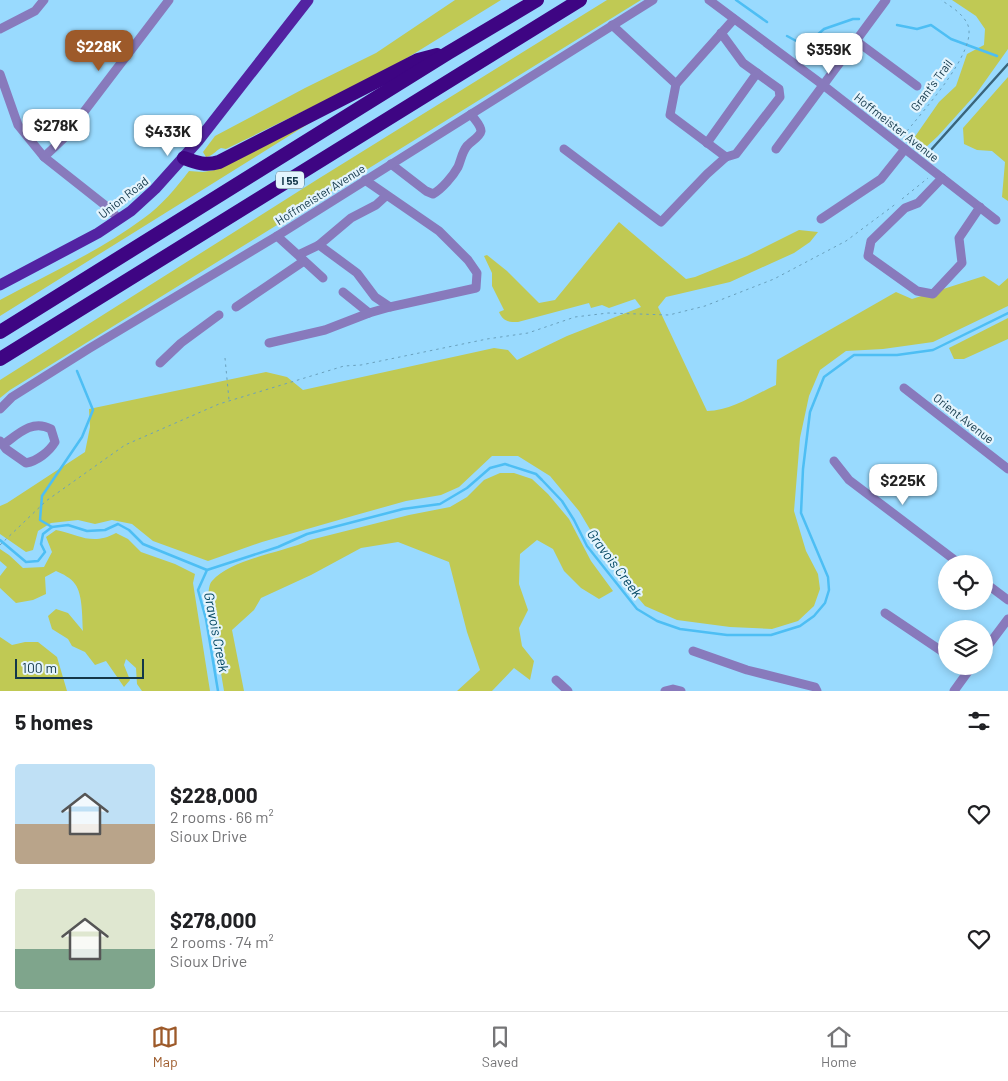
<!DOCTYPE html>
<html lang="en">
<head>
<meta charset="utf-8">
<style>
  :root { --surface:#fff; --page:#f6f6f6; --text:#202124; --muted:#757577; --line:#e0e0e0; --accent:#9d5a2a }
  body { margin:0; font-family:Barlow,sans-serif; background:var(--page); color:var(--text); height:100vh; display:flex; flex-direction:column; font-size:19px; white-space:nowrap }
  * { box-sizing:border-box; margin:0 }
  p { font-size:16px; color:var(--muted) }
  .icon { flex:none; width:28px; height:28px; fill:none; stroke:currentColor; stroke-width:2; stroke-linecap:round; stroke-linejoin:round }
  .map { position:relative; height:691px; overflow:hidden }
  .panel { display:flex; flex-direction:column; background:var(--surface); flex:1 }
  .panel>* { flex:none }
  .buttons { position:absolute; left:938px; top:555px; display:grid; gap:10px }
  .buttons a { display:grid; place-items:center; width:55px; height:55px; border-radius:50%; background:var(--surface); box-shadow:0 2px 8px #0003; font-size:25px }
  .scale { position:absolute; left:15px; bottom:12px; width:129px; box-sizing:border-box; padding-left:5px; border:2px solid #133749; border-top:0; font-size:14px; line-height:18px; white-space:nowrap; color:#133749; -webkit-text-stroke:4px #e4f4fd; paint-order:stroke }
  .price { position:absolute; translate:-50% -42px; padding:0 11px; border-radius:10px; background:#fff; color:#222; font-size:16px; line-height:32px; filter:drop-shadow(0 1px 2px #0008) }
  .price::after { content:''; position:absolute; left:50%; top:30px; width:15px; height:11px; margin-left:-8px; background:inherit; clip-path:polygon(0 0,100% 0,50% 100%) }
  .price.selected { background:var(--accent); color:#fff }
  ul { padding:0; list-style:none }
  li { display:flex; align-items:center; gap:15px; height:125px; padding:0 15px }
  li span { display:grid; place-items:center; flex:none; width:140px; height:100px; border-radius:5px; color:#555 }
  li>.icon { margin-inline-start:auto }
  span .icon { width:60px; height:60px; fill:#fffc; stroke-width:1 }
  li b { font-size:21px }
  h2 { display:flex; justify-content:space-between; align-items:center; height:60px; padding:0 15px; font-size:21px }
  .tabs { display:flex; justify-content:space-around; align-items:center; height:70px; border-top:1px solid var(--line); background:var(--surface); font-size:14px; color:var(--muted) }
  .tabs a { display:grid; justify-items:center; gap:2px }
  .tabs .selected { color:var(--accent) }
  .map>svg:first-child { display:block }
  .green { fill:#c0c954 }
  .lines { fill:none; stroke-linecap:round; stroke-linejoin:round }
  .stream { stroke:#4dbef4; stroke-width:2.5 }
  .path { stroke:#69a0bd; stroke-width:1; stroke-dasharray:2.5 4; stroke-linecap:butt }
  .minor { stroke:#887abc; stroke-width:9 }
  .major { stroke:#5323a2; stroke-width:11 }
  .highway { stroke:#3e0583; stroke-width:14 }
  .rail { stroke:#39657c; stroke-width:2.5 }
  .labels { text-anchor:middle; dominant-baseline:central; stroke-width:4.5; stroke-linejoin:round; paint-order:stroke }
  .shield { fill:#e4f4fd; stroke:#52707f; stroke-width:1 }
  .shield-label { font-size:11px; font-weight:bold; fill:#133749 }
  .street-label { font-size:12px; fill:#133749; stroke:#e4f4fd }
  .water-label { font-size:14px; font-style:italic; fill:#014561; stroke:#e4f4fd }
</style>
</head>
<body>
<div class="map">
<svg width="1008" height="691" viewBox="0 0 1008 691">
  <rect width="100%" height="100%" fill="#99dafe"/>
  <g class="green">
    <path d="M455 0H501L407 58 378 75 226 149 221 148C215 151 213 156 206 157L203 152 215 136 305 88 376 53Z"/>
    <path d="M607 0H641L10 390 0 398V380L318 179Z"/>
    <path d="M952 0H1008V49L976 94 938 136 925 148 914 138 939 102 956 86 967 54 984 45 985 29 976 16Z"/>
    <path d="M1008 77V201L1002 197 1005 162 992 151 977 150 964 144 963 128Z"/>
    <path d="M316 119 0 316V300C48 274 100 251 144 218 161 206 176 188 189 171L203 172 215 170Z"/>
    <path d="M619 222 686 279 695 277 747 256 799 230 818 232 810 242 794 253 730 282 666 297 658 307 707 411C731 411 754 395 776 385L777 360 896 292 912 299 984 276 999 286 1008 278V306L933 342 883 349 846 351 820 370 809 396 800 438 794 511 806 551 818 574 820 589 814 606 798 621 772 629 730 627 677 620 645 606 613 568 579 511 550 476 518 456H492L459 487 441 495 406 501 356 515 262 542 208 561 153 541 132 524 112 520 95 524 78 520 51 523 38 531 33 550 26 552 0 534V506L7 503 85 452 90 427 89 409 266 372 287 377 303 390 494 348 508 350 517 360 567 336 641 307 635 299 609 308 602 305 591 308 589 303 518 322C507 322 503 321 499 312L504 310 492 286V273L484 256 487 255 507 271 539 303 555 300Z"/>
    <path d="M1008 318V339L964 359H954L949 348Z"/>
    <path d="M500 473H514L532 479 548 494 569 519 591 561 613 591 599 599 581 588 564 571 553 549 537 540 520 554 519 584 528 610 519 628 522 646 534 661 530 680 514 668 492 691H457L480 670 467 632 449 562 398 542 361 548 311 575 261 598 254 610 232 630 244 691H224L208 595C209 590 209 584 212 581 232 558 283 553 310 540L409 515 450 507 467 497 484 480Z"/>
    <path d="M56 530C80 535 92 546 116 533L128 539 141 552 175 564 195 574 193 583 210 691H142L137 684 136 668 126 659 124 665 130 680 124 687 106 661 95 665 85 652 72 646 68 639 52 629 48 616 56 609 68 613 83 631C82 619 83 594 75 584 71 578 63 574 56 571L45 577 46 594 33 600 16 603 0 588V576L7 567 0 561V549L9 555 23 568 44 567 52 552 46 537Z"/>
    <path d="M0 637 12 645 25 642H38L57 657 67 691H0Z"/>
  </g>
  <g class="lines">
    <g class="stream">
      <path d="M736 0 767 22"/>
      <path d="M897 25 917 29 931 25 951 39 997 56"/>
      <path d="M787 36 800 43H808L824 29 853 19H859"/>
      <path d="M52 527 40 520 42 496 82 437 93 410 77 371"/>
      <path d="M0 540 26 562 38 561 45 552 41 544 43 534 52 527 68 525 87 531 105 530 118 524 129 530 143 544 207 570"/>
      <path d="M218 691 206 619 198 590 207 570 278 547 307 534 403 509 440 504 467 488 490 468 505 464 536 474 542 480 562 501 574 520 587 546 637 609 657 621 680 629 727 635H771L800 626 814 616 825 603 829 590 828 577 801 513 803 469 810 412 824 377 854 355H897L933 350 1008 313"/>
    </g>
    <g class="path">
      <path d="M903 136C920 114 981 49 967 23 961 12 950 6 941 0"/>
      <path d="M902 199 928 178"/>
      <path d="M225 358 229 400"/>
      <path d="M0 545 46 501 125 445 219 404 344 366 361 365 487 339 528 333 575 317 608 313 669 315 705 306 774 279 846 241 897 203"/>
    </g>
    <g class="minor">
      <path d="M709 0 823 85 996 220"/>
      <path d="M612 25 676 84 734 19"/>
      <path d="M0 29 35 11 44 0"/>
      <path d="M855 40 917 86"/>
      <path d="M0 74 18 125 44 157 106 206 119 219"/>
      <path d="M676 84 670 115 726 157 736 154 780 97 779 89 743 63 721 33"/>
      <path d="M707 143 757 73"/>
      <path d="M564 149 661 222 707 174 726 157"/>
      <path d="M776 149 886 0"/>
      <path d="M44 157 64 138 169 0"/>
      <path d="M391 164 426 191 433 194C442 189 453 176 458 167 461 160 462 152 467 146 471 141 480 137 481 131 481 125 474 119 471 114"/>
      <path d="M942 178 918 203 905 208 871 241 868 256 917 291 933 294 962 263 959 238 980 207"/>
      <path d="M365 180 439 231 468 260 477 273 476 288 390 307 375 297 357 273 319 245 351 218 376 205 387 195"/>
      <path d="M821 219 881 179 905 149"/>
      <path d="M277 236 298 255 319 245"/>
      <path d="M300 257 323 278"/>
      <path d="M343 292 369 313 390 307"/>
      <path d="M236 307 304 261"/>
      <path d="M269 343 325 330 369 313"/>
      <path d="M160 363 181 343 219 315"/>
      <path d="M904 388 1008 469"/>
      <path d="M0 409 12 397 90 348 277 236 653 0"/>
      <path d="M0 441 6 449 26 463C37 461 49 452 55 442L51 429C32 419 18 434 3 445"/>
      <path d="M834 461 849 480 960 564"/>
      <path d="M984 582 1008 600"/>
      <path d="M885 613 946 654"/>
      <path d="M693 651 747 670 815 687 817 691"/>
      <path d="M984 651 1008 619"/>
      <path d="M556 680 568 691"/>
      <path d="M665 691 673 689 681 691"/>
      <path d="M954 691 972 666"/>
    </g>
    <path class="major" d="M0 285 98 233 131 211 155 189 198 141 308 0"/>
    <g class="highway">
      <path d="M184 158C197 163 206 166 219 162L418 60 437 55"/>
      <path d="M0 332 448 53 537 0"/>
      <path d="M0 359 580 0"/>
    </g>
    <path class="rail" d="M930 151 1008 64"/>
  </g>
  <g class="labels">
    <rect class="shield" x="276" y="171.5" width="28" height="17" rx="4"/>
    <g class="shield-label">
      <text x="290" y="180">I 55</text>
    </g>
    <g class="street-label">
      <text transform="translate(931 85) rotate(-53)">Grant's Trail</text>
      <text transform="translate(897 127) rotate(38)">Hoffmeister Avenue</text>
      <text transform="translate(320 194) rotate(-32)">Hoffmeister Avenue</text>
      <text transform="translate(123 197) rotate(-38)">Union Road</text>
      <text transform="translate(964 418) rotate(38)">Orient Avenue</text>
    </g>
    <g class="water-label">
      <text transform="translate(615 563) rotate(53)">Gravois Creek</text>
      <text transform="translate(217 632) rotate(79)">Gravois Creek</text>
    </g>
  </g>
</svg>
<div class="buttons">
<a><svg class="icon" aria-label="locate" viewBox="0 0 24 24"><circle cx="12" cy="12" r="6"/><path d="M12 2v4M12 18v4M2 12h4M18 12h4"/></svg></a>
<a><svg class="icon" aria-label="layers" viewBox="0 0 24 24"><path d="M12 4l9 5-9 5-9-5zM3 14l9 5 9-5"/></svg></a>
</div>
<div class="scale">100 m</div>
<b class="price selected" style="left:99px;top:72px">$228K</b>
<b class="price" style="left:829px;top:75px">$359K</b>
<b class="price" style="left:56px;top:151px">$278K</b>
<b class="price" style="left:168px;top:157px">$433K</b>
<b class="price" style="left:903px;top:506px">$225K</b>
</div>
<section class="panel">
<h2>5 homes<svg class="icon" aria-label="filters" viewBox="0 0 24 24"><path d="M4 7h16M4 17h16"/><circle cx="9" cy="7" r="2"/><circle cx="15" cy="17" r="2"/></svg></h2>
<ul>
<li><span style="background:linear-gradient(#bfe0f5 60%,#b9a48a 0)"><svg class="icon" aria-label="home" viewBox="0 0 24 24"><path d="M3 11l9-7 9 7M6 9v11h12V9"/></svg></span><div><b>$228,000</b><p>2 rooms · 66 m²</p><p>Sioux Drive</p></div><svg class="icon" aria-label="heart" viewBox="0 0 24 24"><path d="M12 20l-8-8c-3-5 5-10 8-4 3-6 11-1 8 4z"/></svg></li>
<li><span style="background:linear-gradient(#dfe7d0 60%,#7fa58c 0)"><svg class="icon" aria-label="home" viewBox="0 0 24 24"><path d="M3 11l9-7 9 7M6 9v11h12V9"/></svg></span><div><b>$278,000</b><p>2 rooms · 74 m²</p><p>Sioux Drive</p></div><svg class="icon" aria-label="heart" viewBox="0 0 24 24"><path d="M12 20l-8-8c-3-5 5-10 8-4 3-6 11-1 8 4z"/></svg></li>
</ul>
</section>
<nav class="tabs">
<a class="selected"><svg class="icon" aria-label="map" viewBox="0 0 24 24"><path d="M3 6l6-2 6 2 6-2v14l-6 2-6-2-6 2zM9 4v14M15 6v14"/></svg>Map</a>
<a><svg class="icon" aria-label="saved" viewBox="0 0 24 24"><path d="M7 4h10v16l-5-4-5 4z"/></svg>Saved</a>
<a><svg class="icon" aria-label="home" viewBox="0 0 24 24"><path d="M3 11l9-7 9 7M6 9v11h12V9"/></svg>Home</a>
</nav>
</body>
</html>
